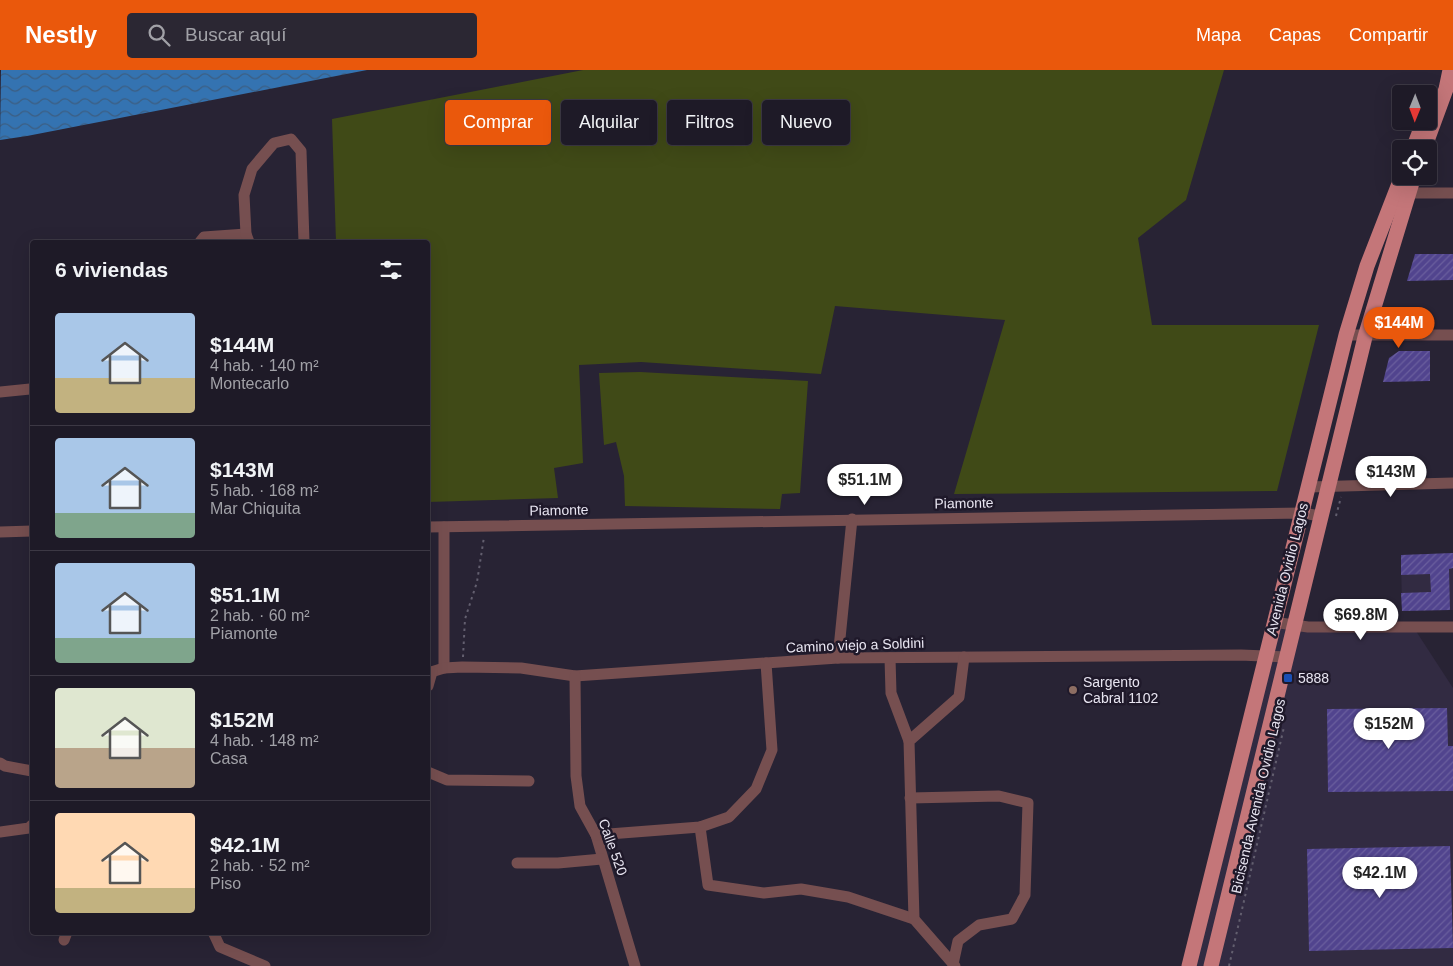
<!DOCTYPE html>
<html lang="es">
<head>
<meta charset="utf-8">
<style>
  :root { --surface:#1e1a27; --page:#2b2733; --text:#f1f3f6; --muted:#a1a1a7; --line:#3c3844; --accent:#ea580c }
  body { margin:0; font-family:Arial,sans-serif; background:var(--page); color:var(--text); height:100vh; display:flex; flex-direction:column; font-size:19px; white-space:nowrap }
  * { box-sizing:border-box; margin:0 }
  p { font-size:16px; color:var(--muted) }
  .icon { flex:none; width:28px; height:28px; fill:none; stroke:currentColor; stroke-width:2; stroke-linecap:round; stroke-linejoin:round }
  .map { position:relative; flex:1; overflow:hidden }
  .drawer { position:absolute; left:30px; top:170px; width:400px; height:695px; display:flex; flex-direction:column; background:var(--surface); border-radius:5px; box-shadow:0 5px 20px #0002,0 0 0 1px var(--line) }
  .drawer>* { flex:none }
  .top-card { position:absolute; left:445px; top:30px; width:475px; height:45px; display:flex; gap:10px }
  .needle { width:32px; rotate:181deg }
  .controls { position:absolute; left:1392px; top:15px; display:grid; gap:10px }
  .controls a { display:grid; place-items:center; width:45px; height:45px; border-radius:5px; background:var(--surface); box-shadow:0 5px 20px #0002,0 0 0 1px var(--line); font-size:25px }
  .price { position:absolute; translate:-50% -42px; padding:0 11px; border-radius:18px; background:#fff; color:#222; font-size:16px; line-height:32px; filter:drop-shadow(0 1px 2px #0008) }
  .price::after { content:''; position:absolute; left:50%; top:30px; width:15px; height:11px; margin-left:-8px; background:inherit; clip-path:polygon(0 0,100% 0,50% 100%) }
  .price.on { background:var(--accent); color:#fff }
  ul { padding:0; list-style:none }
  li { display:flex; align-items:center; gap:15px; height:125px; padding:0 25px }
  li+li { border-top:1px solid var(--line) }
  li span { display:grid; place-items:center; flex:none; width:140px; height:100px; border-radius:5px; color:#555 }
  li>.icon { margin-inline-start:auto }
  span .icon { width:60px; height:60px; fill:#fffc; stroke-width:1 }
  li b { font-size:21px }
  h2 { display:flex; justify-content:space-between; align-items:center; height:60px; padding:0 25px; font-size:21px }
  .pill { padding:0 18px; border-radius:5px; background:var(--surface); box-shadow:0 5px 20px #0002,0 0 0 1px var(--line); font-size:18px; line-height:45px }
  .pill.on { background:var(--accent); color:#fff }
  header { display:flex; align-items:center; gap:30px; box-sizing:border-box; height:70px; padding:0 25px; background:var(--accent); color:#fff }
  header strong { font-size:24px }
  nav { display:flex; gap:28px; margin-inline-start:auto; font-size:18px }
  .search { width:350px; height:45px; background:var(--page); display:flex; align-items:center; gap:12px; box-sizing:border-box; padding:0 18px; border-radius:5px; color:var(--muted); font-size:19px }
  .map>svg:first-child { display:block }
  .built { fill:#322b42 }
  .green { fill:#404a17 }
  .water { fill:url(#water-waves) }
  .building { fill:url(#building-hatch) }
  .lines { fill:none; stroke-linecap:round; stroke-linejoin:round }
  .path { stroke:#635f6f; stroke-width:2; stroke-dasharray:2.5 4; stroke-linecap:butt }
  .minor { stroke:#764f50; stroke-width:11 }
  .major { stroke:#c47679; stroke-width:15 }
  .transit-dot { fill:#1a4fb4; stroke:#1f192a; stroke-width:2 }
  .education-dot { fill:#8d6e63; stroke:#1f192a; stroke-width:2 }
  .labels { text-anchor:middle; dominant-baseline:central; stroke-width:5; stroke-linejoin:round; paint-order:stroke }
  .street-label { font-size:14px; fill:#e8e5f1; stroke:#1f192a }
  .poi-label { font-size:14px; fill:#e8e5f1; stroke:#1f192a; text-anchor:start }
</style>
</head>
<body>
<header>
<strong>Nestly</strong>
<div class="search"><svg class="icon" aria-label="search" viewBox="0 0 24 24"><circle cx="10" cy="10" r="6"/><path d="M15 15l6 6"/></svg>Buscar aquí</div>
<nav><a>Mapa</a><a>Capas</a><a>Compartir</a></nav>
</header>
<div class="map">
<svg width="1453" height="896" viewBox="0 0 1453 896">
  <defs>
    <pattern id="water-waves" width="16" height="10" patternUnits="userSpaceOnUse" patternTransform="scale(1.25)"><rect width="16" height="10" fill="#3473b1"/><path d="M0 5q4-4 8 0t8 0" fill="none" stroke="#3c5e82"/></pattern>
    <pattern id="building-hatch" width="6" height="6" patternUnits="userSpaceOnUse" patternTransform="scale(1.25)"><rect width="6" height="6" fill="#51448e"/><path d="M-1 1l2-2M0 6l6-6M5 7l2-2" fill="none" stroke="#6a5f9e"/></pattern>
  </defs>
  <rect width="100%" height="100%" fill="#282334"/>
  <g class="built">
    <path d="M1453 483V540L1402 541 1401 485Z"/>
    <path d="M1273 552 1414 558 1453 618V896H1189Z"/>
  </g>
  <g class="green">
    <path d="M583 0H1224L1186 130 1138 168 1152 255H1319L1277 421 954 424 1005 250 835 236 821 304 641 292 579 295 583 393 554 398 558 428 428 432V172H336L332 49Z"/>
    <path d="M640 302 808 311 800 423 782 424 780 439 625 436 624 406 616 372 604 375 599 303Z"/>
  </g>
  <path class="water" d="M367 0 27 66 0 70 1 0Z"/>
  <g class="building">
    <path d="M1415 184H1453V210L1407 211Z"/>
    <path d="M1399 281H1430V311L1383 312 1389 288Z"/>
    <path d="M1453 483V498L1449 499 1450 540 1402 541 1401 523 1431 522 1430 504 1401 505V485Z"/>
    <path d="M1447 638 1448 676H1453V721L1328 722 1327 639Z"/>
    <path d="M1450 776 1453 878 1309 881 1307 779Z"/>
  </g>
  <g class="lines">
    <g class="path">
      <path d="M1429 24 1431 18"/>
      <path d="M1336 446 1341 427"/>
      <path d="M463 587 465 549 477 512 484 467"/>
      <path d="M1229 896 1284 657"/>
    </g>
    <g class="minor">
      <path d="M1402 123H1453"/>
      <path d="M200 172 204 167 246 164"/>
      <path d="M249 172 246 164 244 125 252 99 274 73 291 69 301 81 304 172"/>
      <path d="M1346 265H1453"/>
      <path d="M0 322 30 319"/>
      <path d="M1308 417 1453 413"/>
      <path d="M428 457 1302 443 1321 446"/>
      <path d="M0 462 32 461"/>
      <path d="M1273 552 1308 557H1453"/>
      <path d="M838 588 852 449"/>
      <path d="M890 588 891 623 909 671"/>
      <path d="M444 598V457"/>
      <path d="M428 603 444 598 462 597 521 598 575 606 838 588 1241 585 1286 587"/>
      <path d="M575 606 576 706 580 736 596 765 635 896"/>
      <path d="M428 616 432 602"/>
      <path d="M0 693 5 696 32 701"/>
      <path d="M428 702 447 710 529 711"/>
      <path d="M910 728 999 726 1028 733 1025 825 1012 849 979 855 958 871 953 894"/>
      <path d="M700 757 708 815 764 823 801 819 848 827 914 849"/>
      <path d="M0 762 29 758 32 755"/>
      <path d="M596 765 700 757 729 747 756 719 772 680 766 593"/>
      <path d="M517 793H558L602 789"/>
      <path d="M213 862 220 877 265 896"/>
      <path d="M64 870 67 862"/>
      <path d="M955 896 914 849 909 671 959 627 964 587"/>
    </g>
    <g class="major">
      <path d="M1413 79 1423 53"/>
      <path d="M1424 79 1446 19 1450 0"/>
      <path d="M1189 896 1346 265 1367 196 1402 106"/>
      <path d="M1211 896 1365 267 1414 106"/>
    </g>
  </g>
  <rect class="transit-dot" x="1283" y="603" width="10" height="10" rx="2.5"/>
  <circle class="education-dot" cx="1073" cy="620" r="5"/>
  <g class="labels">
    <g class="street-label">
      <text transform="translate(964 433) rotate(-1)">Piamonte</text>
      <text transform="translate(559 440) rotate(-1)">Piamonte</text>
      <text transform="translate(1287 499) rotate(-76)">Avenida Ovidio Lagos</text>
      <text transform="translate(855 575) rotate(-2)">Camino viejo a Soldini</text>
      <text transform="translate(1258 726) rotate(-77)">Bicisenda Avenida Ovidio Lagos</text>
      <text transform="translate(613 777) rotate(70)">Calle 520</text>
    </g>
    <g class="poi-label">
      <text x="1298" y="608">5888</text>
      <text x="1083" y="612">Sargento<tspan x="1083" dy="16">Cabral 1102</tspan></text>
    </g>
  </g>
</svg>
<div class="controls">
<a><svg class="needle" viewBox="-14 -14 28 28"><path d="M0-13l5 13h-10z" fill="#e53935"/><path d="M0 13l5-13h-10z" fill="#a1a1a7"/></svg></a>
<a><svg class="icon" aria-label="locate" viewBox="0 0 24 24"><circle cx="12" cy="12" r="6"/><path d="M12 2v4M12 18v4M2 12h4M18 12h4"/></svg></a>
</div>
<b class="price on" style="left:1399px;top:279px">$144M</b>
<b class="price" style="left:1391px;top:428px">$143M</b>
<b class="price" style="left:865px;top:436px">$51.1M</b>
<b class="price" style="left:1361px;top:571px">$69.8M</b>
<b class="price" style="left:1389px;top:680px">$152M</b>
<b class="price" style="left:1380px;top:829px">$42.1M</b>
<div class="top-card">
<a class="pill on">Comprar</a>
<a class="pill">Alquilar</a>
<a class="pill">Filtros</a>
<a class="pill">Nuevo</a>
</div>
<section class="drawer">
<h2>6 viviendas<svg class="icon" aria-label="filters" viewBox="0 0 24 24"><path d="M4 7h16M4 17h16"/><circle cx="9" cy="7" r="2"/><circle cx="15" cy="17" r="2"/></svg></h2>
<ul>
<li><span style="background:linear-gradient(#a9c7e8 65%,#c2b280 0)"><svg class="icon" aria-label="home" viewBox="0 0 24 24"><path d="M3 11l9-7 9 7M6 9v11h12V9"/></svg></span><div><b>$144M</b><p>4 hab. · 140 m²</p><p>Montecarlo</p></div></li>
<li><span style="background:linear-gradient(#a9c7e8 75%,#7fa58c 0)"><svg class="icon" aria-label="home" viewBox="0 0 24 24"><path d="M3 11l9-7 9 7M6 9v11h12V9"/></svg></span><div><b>$143M</b><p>5 hab. · 168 m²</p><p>Mar Chiquita</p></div></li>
<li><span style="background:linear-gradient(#a9c7e8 75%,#7fa58c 0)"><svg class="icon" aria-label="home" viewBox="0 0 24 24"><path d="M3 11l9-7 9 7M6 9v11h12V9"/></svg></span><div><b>$51.1M</b><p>2 hab. · 60 m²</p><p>Piamonte</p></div></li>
<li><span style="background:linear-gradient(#dfe7d0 60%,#b9a48a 0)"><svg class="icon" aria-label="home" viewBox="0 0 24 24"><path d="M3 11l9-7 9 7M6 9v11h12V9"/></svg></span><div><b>$152M</b><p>4 hab. · 148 m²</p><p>Casa</p></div></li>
<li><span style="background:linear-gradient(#ffd9b3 75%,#c2b280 0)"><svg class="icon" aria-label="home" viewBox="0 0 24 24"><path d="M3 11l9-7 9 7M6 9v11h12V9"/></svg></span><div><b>$42.1M</b><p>2 hab. · 52 m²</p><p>Piso</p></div></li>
</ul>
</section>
</div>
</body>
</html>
